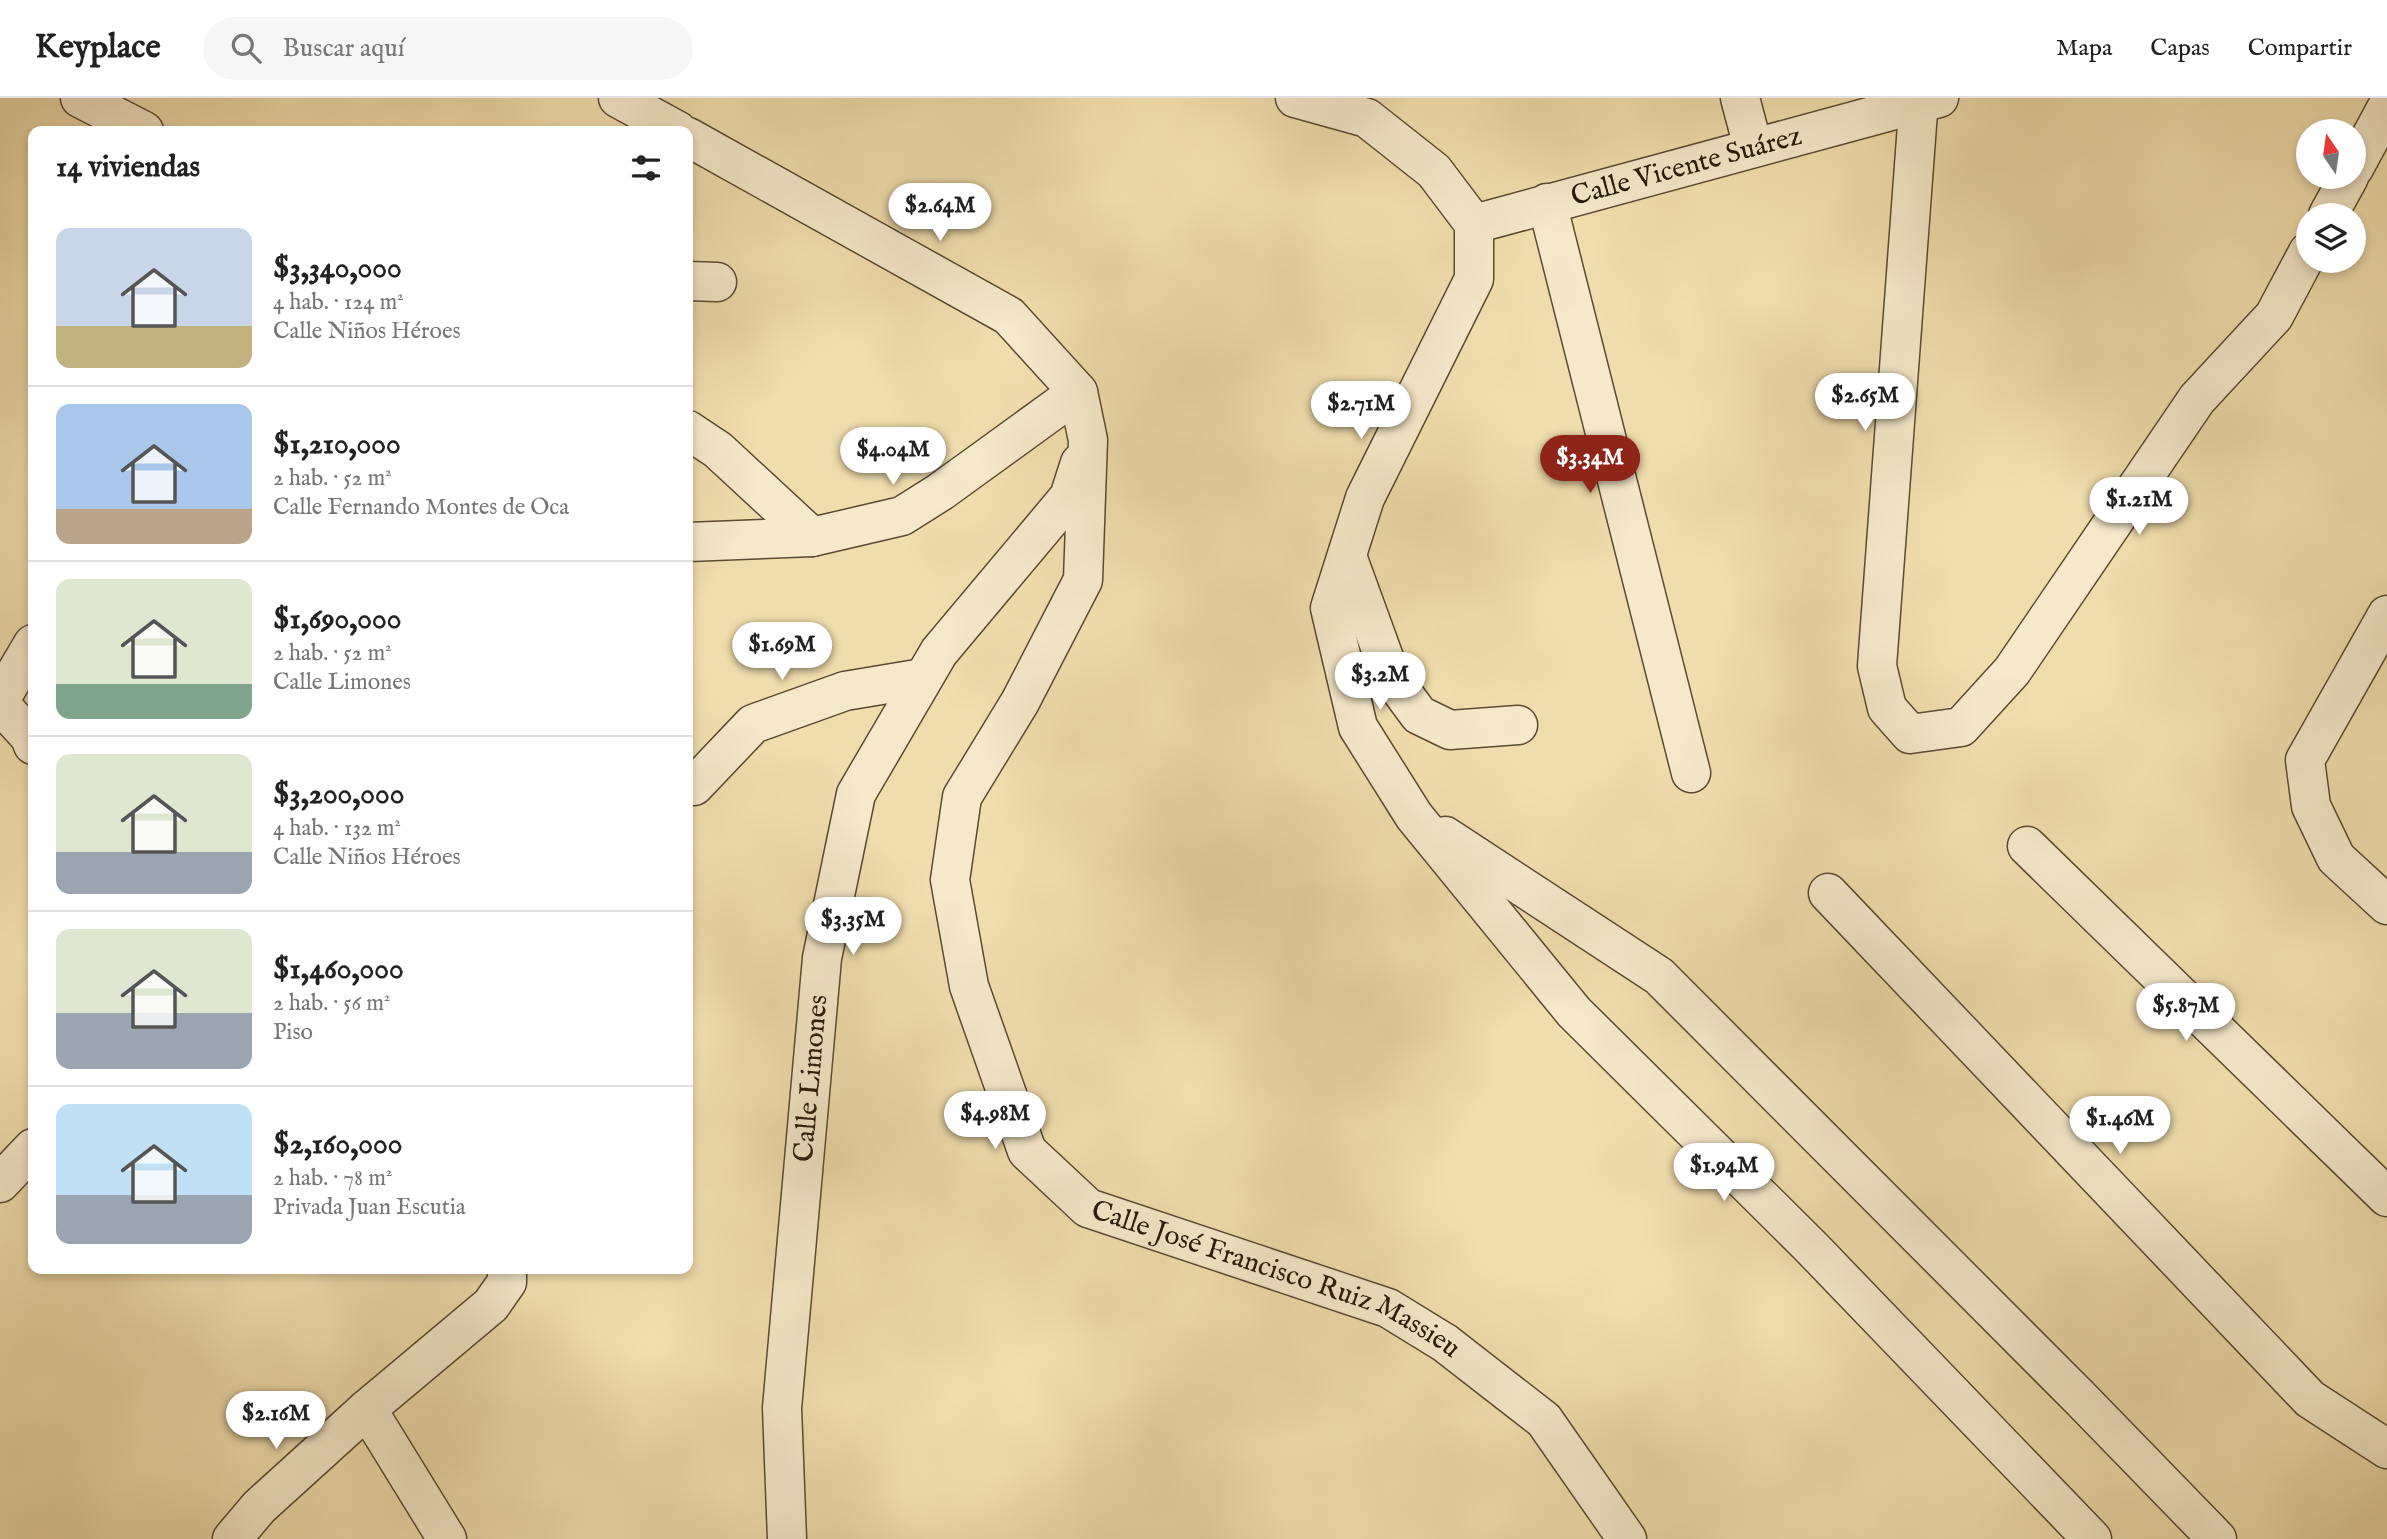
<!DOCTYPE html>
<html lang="es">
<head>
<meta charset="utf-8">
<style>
  :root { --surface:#fff; --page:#f6f6f6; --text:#222; --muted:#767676; --line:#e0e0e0; --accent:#8f2418 }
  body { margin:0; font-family:"IM FELL English",serif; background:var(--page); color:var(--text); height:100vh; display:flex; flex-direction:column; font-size:26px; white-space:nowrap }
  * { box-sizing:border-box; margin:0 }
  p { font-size:23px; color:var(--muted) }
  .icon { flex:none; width:38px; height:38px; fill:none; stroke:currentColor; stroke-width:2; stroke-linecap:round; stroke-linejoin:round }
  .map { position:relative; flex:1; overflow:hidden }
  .drawer { position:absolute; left:28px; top:28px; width:665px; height:1148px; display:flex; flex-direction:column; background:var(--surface); border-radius:14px; box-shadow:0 4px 10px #0003 }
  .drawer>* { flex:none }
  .needle { width:46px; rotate:347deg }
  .buttons { position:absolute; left:2296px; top:21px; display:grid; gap:14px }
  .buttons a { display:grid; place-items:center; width:70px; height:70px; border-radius:50%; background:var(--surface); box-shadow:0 4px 10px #0003; font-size:35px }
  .price { position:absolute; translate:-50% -60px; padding:0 16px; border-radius:24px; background:#fff; color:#222; font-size:23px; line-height:46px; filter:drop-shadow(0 2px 4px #0008) }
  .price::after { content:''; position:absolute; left:50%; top:42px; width:21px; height:16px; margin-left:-10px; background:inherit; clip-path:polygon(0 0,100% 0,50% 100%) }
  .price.selected { background:var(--accent); color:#fff }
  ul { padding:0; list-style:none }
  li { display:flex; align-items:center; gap:21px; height:175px; padding:0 28px }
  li+li { border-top:2px solid var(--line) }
  li span { display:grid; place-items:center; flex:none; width:196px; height:140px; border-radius:14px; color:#555 }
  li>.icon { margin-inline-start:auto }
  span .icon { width:84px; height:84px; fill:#fffc; stroke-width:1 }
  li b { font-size:30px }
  h2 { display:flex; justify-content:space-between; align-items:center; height:84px; padding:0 28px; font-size:30px }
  header { display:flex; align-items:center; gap:42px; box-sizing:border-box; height:98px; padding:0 35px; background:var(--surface); border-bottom:2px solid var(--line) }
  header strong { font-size:33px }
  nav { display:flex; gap:38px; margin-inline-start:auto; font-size:24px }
  .search { width:490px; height:63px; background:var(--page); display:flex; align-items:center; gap:18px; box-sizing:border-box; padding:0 24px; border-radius:38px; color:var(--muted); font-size:26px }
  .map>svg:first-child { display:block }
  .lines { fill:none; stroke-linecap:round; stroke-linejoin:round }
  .street-casing { stroke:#5a4b32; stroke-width:41 }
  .street { stroke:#f5e9ca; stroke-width:38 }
  .labels { text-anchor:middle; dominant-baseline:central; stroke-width:6; stroke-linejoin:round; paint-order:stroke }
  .street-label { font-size:28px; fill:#281a09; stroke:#f5e9ca }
</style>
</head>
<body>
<header>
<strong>Keyplace</strong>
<div class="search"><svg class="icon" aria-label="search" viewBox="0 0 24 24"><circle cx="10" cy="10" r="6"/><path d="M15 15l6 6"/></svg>Buscar aquí</div>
<nav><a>Mapa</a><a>Capas</a><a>Compartir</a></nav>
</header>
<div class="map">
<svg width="2387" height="1441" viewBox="0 0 2387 1441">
  <rect width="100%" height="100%" fill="#f0ddad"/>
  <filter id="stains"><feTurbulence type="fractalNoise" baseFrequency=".00286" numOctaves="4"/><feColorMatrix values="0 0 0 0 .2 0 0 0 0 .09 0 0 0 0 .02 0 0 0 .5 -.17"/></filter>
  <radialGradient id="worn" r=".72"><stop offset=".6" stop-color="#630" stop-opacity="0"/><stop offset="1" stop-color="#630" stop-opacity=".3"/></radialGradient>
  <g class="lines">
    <g class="street-casing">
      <g id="street">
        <path d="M80 0 144 33"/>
        <path d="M618 0 678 33"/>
        <path d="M1295 0 1367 20 1434 73 1474 126V181L1365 400 1330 510 1358 629 1414 718 1574 914 1810 1148 2092 1441"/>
        <path d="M1740 0 1753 49"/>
        <path d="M1919 0 1877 568 1887 610 1910 636 1961 629 2012 573 2197 301 2274 218 2308 154"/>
        <path id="s1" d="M688 39 1009 218 1078 294 1088 342 1083 482 1020 604 962 699 950 782 969 888 1027 1053 1088 1110 1388 1210 1445 1245 1544 1322 1627 1441"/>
        <path d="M2354 70 2387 9"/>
        <path d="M1547 105 1691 675"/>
        <path d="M2328 117 2349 79"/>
        <path id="s2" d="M1474 126 1939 0"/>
        <path d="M688 183 717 184"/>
        <path d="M688 332 718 352 812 439"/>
        <path d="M688 444 812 439 902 418 940 394 1078 294"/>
        <path d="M1347 458 1391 579 1419 617 1450 632 1518 627"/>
        <path d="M2387 517 2305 662 2311 708 2336 760 2387 807"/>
        <path d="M0 602 33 546"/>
        <path d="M0 606 30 639 33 647"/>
        <path d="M694 688 753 626 845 593 923 580"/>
        <path d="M1445 738 1659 878 2080 1300 2217 1441"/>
        <path d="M2027 748 2387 1099"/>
        <path d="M1828 795 2310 1301 2387 1351"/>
        <path d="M0 1085 33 1050"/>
        <path d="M367 1311 447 1441"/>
        <path d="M232 1441 259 1409 367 1311 491 1207 507 1184V1171"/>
        <path id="s3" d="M787 1441 782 1310 822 860 856 696 939 554 1069 399 1080 365"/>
      </g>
    </g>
    <use href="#street" class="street"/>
  </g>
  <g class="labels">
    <g class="street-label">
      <text stroke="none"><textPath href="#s2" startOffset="220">Calle Vicente Suárez</textPath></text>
      <text stroke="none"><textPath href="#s3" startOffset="462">Calle Limones</textPath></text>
      <text stroke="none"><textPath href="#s1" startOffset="1559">Calle José Francisco Ruiz Massieu</textPath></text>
    </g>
  </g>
  <rect width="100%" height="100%" filter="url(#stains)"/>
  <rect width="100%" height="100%" fill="url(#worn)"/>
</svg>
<div class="buttons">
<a><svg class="needle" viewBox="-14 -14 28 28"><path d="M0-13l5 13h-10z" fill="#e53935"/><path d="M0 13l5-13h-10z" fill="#767676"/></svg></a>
<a><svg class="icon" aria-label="layers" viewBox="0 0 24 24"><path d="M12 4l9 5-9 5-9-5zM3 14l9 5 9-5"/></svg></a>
</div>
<b class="price" style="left:940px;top:145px">$2.64M</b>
<b class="price" style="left:1865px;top:335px">$2.65M</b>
<b class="price" style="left:1361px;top:343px">$2.71M</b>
<b class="price" style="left:893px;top:389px">$4.04M</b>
<b class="price selected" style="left:1590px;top:397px">$3.34M</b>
<b class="price" style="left:2139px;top:439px">$1.21M</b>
<b class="price" style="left:782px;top:584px">$1.69M</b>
<b class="price" style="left:1380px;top:614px">$3.2M</b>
<b class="price" style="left:853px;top:859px">$3.35M</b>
<b class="price" style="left:2186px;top:945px">$5.87M</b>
<b class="price" style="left:995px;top:1053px">$4.98M</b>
<b class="price" style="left:2120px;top:1058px">$1.46M</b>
<b class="price" style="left:1724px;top:1105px">$1.94M</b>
<b class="price" style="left:276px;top:1353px">$2.16M</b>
<section class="drawer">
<h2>14 viviendas<svg class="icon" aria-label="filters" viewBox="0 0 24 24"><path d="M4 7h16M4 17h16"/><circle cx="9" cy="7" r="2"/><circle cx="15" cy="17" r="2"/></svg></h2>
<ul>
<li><span style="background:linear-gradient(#c9d6e8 70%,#c2b280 0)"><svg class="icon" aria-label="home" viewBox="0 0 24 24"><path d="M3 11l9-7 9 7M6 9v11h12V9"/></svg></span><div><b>$3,340,000</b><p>4 hab. · 124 m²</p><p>Calle Niños Héroes</p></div></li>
<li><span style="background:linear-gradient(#a9c7e8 75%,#b9a48a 0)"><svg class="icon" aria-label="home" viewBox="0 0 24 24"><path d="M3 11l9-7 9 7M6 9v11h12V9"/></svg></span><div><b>$1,210,000</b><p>2 hab. · 52 m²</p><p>Calle Fernando Montes de Oca</p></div></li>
<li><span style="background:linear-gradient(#dfe7d0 75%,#7fa58c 0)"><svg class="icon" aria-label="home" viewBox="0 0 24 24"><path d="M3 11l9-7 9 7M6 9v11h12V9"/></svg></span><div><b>$1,690,000</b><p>2 hab. · 52 m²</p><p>Calle Limones</p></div></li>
<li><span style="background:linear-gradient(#dfe7d0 70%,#9aa5b1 0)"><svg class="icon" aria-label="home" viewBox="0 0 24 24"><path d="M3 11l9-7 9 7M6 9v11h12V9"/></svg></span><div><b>$3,200,000</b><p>4 hab. · 132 m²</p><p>Calle Niños Héroes</p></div></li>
<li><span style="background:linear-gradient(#dfe7d0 60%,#9aa5b1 0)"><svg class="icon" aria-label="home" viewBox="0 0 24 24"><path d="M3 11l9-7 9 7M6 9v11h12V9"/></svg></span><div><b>$1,460,000</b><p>2 hab. · 56 m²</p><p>Piso</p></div></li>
<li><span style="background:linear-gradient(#bfe0f5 65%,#9aa5b1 0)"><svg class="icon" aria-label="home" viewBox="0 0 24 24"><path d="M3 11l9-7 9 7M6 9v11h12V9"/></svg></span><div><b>$2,160,000</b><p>2 hab. · 78 m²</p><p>Privada Juan Escutia</p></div></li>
</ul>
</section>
</div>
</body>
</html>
